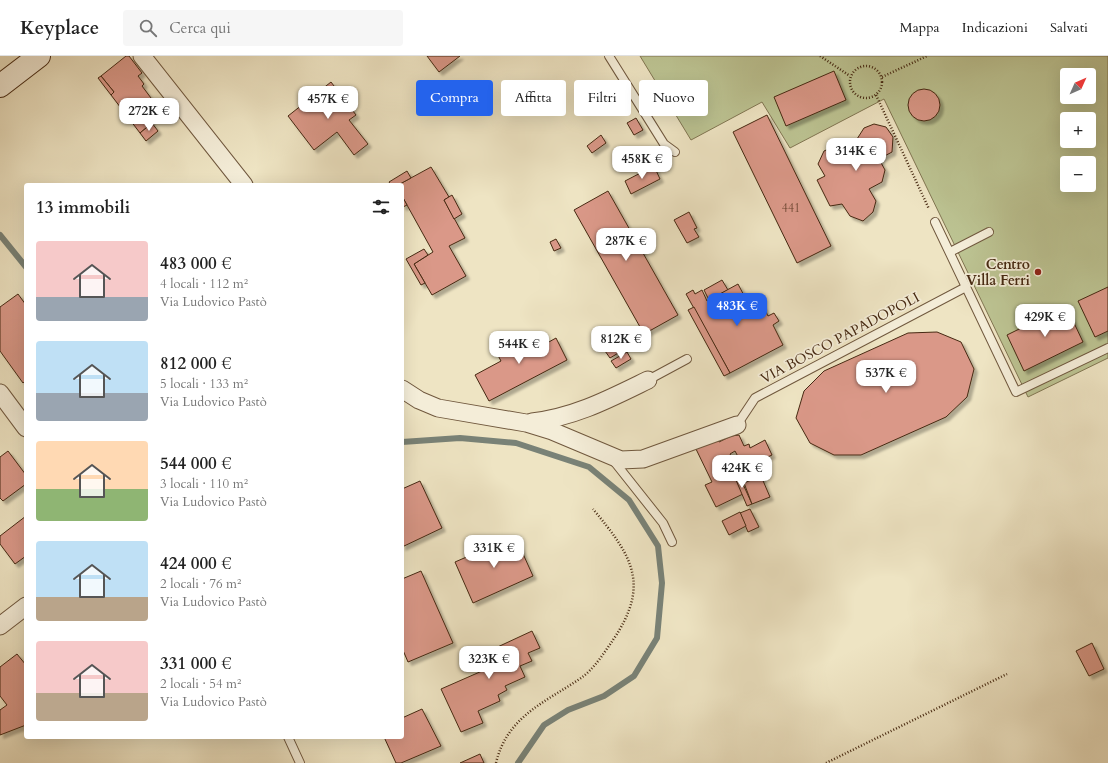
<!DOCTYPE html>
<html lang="it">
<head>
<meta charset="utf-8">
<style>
  :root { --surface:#fff; --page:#f6f6f6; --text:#222; --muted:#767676; --line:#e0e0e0; --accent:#2563eb }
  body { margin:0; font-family:Cardo,serif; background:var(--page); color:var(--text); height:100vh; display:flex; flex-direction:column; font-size:15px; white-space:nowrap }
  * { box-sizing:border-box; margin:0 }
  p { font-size:13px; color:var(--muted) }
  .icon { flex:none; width:22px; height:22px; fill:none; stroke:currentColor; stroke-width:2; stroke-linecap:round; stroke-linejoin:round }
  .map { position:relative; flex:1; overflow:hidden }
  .side { position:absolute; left:24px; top:127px; width:380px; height:556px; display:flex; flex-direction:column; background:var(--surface); border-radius:4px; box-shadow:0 4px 16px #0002 }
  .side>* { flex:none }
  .top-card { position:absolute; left:416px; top:24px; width:380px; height:36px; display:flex; gap:8px }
  .needle { width:26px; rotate:45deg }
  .fabs { position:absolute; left:1060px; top:12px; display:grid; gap:8px }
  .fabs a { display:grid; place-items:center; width:36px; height:36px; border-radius:4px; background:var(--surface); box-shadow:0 4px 16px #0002; font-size:20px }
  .price { position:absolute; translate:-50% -34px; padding:0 9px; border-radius:8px; background:#fff; color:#222; font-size:13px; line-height:26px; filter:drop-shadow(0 1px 2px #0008) }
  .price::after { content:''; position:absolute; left:50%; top:24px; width:12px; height:9px; margin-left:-6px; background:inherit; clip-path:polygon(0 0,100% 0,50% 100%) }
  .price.active { background:var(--accent); color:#fff }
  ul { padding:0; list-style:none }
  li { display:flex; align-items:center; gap:12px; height:100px; padding:0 12px }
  li span { display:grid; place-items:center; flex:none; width:112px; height:80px; border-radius:4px; color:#555 }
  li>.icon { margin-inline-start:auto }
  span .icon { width:48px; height:48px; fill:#fffc; stroke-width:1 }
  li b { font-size:17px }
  h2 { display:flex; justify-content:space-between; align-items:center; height:48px; padding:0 12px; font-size:17px }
  .tag { padding:0 14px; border-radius:4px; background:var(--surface); box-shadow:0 4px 16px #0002; font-size:14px; line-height:36px }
  .tag.active { background:var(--accent); color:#fff }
  header { display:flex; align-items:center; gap:24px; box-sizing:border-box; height:56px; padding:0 20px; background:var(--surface); border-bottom:1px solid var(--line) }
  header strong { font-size:19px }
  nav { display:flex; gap:22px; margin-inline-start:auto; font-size:14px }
  .search { width:280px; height:36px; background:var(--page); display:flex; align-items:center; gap:10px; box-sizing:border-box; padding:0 14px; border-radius:4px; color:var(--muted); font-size:15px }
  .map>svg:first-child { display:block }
  .green { fill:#bcc392; stroke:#817652; fill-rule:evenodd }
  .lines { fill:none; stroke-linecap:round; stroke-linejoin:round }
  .stream { stroke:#798277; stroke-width:6 }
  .building { fill:#da9888; stroke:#462912; filter:url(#shadow) }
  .lane-casing { stroke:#70583e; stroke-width:10 }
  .street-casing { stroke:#70583e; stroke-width:19 }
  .secondary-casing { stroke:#462912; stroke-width:24 }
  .path { stroke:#462912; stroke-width:2.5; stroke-dasharray:1 2; stroke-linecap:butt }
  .lane { stroke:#f4edd8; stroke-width:8 }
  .street { stroke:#f4edd8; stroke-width:17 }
  .secondary { stroke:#f4edd8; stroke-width:22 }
  .poi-dot { fill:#8f2418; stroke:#f4edd8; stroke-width:1.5 }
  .labels { text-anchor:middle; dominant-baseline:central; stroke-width:3.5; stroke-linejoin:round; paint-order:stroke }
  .number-label { font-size:12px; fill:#6b4530 }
  .poi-label { font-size:14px; font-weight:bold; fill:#462912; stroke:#f4edd8; text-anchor:end }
  .street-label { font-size:14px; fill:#462912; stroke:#f4edd8 }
</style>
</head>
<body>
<header>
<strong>Keyplace</strong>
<div class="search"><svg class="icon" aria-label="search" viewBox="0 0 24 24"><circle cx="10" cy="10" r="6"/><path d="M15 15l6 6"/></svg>Cerca qui</div>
<nav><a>Mappa</a><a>Indicazioni</a><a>Salvati</a></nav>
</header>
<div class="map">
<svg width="1108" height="707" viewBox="0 0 1108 707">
  <defs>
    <filter id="shadow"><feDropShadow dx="3.5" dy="3.5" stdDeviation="1" flood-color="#0004"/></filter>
  </defs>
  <rect width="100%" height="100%" fill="#eee4c3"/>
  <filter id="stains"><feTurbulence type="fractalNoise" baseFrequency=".005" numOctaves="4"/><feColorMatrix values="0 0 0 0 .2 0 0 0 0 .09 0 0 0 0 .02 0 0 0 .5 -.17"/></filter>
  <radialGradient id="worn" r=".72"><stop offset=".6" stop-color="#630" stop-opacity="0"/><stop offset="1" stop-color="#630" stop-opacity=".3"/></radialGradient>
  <path class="green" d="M640 0H1108V302L1028 341 884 43 790 92 762 46 691 84ZM1067 19H1089V41H1067ZM1067 63H1089V85H1067ZM1067 107H1089V129H1067Z"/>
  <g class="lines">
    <g class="stream">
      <path d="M0 179 26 211"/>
      <path d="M402 386 460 382 516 387 589 411 629 444 658 490 662 527 657 582 634 620 604 640 568 654 544 669 518 707"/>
    </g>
  </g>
  <g class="building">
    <path d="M126 0H129L142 17 138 20 144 28 142 30 157 50 145 59 152 67 140 77 111 39 114 36 101 20Z"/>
    <path d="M427 0H460L439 16Z"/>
    <path d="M834 15 846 44 786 70 774 41Z"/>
    <path d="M101 20 114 36 111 39 98 22Z"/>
    <path d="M331 26 356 59 349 64 368 88 354 99 337 76 314 94 288 60Z"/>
    <circle cx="924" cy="49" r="16"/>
    <path d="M767 59 831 190 797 207 733 76Z"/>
    <path d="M636 62 643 74 634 79 627 67Z"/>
    <path d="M152 67 158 75 146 85 140 77Z"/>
    <path d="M874 68 886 71 893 81 892 96 879 103 885 114 882 126 869 133 876 145 873 156 863 165 850 160 842 148 830 150 817 124 825 120 818 108 824 95 833 91 845 93 854 105 864 96 857 83 864 72Z"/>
    <path d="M601 79 606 87 592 97 587 90Z"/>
    <path d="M654 110 660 123 631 138 625 125Z"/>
    <path d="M431 111 449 141 444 144 465 182 449 190 466 220 432 239 414 208 433 196 402 140V129H398Z"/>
    <path d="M407 115 411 122 398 129H391L389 126Z"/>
    <path d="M608 135 678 259 644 278 574 154Z"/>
    <path d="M452 139 462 158 454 163 444 144Z"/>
    <path d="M402 140 407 149 403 151 402 149Z"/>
    <path d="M689 156 697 172 694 173 699 181 687 187 674 164Z"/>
    <path d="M556 183 561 192 554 195 550 186Z"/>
    <path d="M424 193 428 199 414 208 425 227 421 229 406 203Z"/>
    <path d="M722 224 728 234 709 244 704 234Z"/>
    <path d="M738 228 749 249 755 246 758 252 763 250 768 260 774 257 779 265 773 269 783 289 730 317 686 238 693 234 695 238 702 234 707 245Z"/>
    <path d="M1108 231V275L1095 281 1078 245Z"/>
    <path d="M18 238 26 249V324L23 327 0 295V251Z"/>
    <path d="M1066 250 1083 286 1024 315 1007 279Z"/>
    <path d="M694 251 730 317 724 320 688 254Z"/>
    <path d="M530 276 538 292 556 282 567 304 489 345 475 319 501 305 495 294Z"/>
    <path d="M937 276 961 286 974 313 967 341 946 361 861 399H834L810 387 796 362 804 335 824 315 908 277Z"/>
    <path d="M620 285 625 293 610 302 605 295Z"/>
    <path d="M627 296 631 303 616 312 611 305Z"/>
    <path d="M739 379 744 390 749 388 750 392 765 384 772 399 744 412 735 395 730 398 739 414 733 417 743 438 716 451 705 429 712 426 695 391 716 381 719 386 731 380Z"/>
    <path d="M8 395 26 419V428L3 445 0 442V401Z"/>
    <path d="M737 415 752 448 747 450 733 417Z"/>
    <path d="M761 420 770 441 752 448 744 427Z"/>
    <path d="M420 425 442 472 402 491V433Z"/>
    <path d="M750 453 759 471 748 476 740 457Z"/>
    <path d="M740 456 746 470 729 479 722 465Z"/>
    <path d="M26 460V500L15 508 0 488V480Z"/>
    <path d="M515 480 533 520 473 547 455 506Z"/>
    <path d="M421 515 453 587 408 606 402 592V523Z"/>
    <path d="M532 575 540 592 528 597 532 605 520 610 525 621 505 630 507 634 498 639 500 645 478 655 483 667 461 676 441 633 482 615 476 601Z"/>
    <path d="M1092 587 1104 613 1089 620 1076 595Z"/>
    <path d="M17 598 26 609V669L0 679V654L7 649 0 640V611Z"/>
    <path d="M422 653 441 690 401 707H396L384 681H402V662Z"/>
    <path d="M480 698 484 707H460Z"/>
  </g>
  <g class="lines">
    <g class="lane-casing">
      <g id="lane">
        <path d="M609 0 664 88 675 96"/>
        <path d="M935 166 966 231"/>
        <path d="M950 196 989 176"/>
        <path d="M648 324 687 303"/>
        <path d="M737 369 755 342 966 231 1016 336 1108 292"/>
        <path d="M613 404 663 467 672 486"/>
        <path d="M288 681 300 707"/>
      </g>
    </g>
    <g class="street-casing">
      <g id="street">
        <path d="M142 0 244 129"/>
        <path d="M402 333 419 344 438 352 526 367 552 375 621 404 643 403 737 369"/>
        <path d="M0 337 26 372"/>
        <path d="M532 366C575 361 609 343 648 324"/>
        <path d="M0 570 26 550"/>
      </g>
    </g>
    <g class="secondary-casing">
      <path id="secondary" d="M0 30 39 0"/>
    </g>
    <g class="path">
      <path d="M820 0 850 20"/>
      <circle cx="866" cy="26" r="16"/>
      <path d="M882 21 927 0"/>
      <path d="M876 39 929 153"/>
      <path d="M496 707C507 660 546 646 581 622 594 613 604 597 613 584 651 528 632 500 593 453"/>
      <path d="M826 707 1007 618"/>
    </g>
    <use href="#lane" class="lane"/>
    <use href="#street" class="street"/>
    <use href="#secondary" class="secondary"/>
  </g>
  <circle class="poi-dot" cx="1038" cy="216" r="4"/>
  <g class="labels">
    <g class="number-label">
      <text x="791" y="152">441</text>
    </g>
    <g class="poi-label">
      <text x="1030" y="208">Centro<tspan x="1030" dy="16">Villa Ferri</tspan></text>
    </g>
    <g class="street-label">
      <text transform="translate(840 282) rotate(-28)">VIA BOSCO PAPADOPOLI</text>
    </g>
  </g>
  <rect width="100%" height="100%" filter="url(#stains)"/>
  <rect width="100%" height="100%" fill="url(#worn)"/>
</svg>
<div class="fabs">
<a><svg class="needle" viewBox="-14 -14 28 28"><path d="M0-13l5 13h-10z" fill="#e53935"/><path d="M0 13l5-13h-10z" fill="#767676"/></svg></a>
<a>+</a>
<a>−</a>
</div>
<b class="price" style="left:328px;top:64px">457K €</b>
<b class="price" style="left:149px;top:76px">272K €</b>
<b class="price" style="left:856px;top:116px">314K €</b>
<b class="price" style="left:642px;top:124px">458K €</b>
<b class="price" style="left:626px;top:206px">287K €</b>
<b class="price active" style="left:737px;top:271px">483K €</b>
<b class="price" style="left:1045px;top:282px">429K €</b>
<b class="price" style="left:621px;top:304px">812K €</b>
<b class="price" style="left:519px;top:309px">544K €</b>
<b class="price" style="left:886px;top:338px">537K €</b>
<b class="price" style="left:742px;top:433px">424K €</b>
<b class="price" style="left:494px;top:513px">331K €</b>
<b class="price" style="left:489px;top:624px">323K €</b>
<div class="top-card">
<a class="tag active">Compra</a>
<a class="tag">Affitta</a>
<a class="tag">Filtri</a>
<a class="tag">Nuovo</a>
</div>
<section class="side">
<h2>13 immobili<svg class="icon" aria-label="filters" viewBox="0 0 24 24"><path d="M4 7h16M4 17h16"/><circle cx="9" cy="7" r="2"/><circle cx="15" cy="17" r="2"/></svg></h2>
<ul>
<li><span style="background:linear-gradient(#f6c9c9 70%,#9aa5b1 0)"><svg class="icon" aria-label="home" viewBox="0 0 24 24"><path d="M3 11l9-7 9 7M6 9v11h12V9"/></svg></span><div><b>483 000 €</b><p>4 locali · 112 m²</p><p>Via Ludovico Pastò</p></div></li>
<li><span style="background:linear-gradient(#bfe0f5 65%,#9aa5b1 0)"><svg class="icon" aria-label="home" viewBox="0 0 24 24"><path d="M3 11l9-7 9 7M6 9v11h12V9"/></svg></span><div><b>812 000 €</b><p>5 locali · 133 m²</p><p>Via Ludovico Pastò</p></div></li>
<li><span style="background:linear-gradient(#ffd9b3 60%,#8fb573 0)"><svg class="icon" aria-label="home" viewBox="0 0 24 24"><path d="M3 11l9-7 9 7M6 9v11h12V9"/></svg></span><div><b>544 000 €</b><p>3 locali · 110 m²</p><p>Via Ludovico Pastò</p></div></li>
<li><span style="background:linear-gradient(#bfe0f5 70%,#b9a48a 0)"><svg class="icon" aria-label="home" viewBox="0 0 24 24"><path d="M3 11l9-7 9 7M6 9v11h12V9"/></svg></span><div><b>424 000 €</b><p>2 locali · 76 m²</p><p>Via Ludovico Pastò</p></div></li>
<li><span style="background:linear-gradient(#f6c9c9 65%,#b9a48a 0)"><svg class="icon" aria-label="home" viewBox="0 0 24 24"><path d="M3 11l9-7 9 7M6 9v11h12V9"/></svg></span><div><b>331 000 €</b><p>2 locali · 54 m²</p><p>Via Ludovico Pastò</p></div></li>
</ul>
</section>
</div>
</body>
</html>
